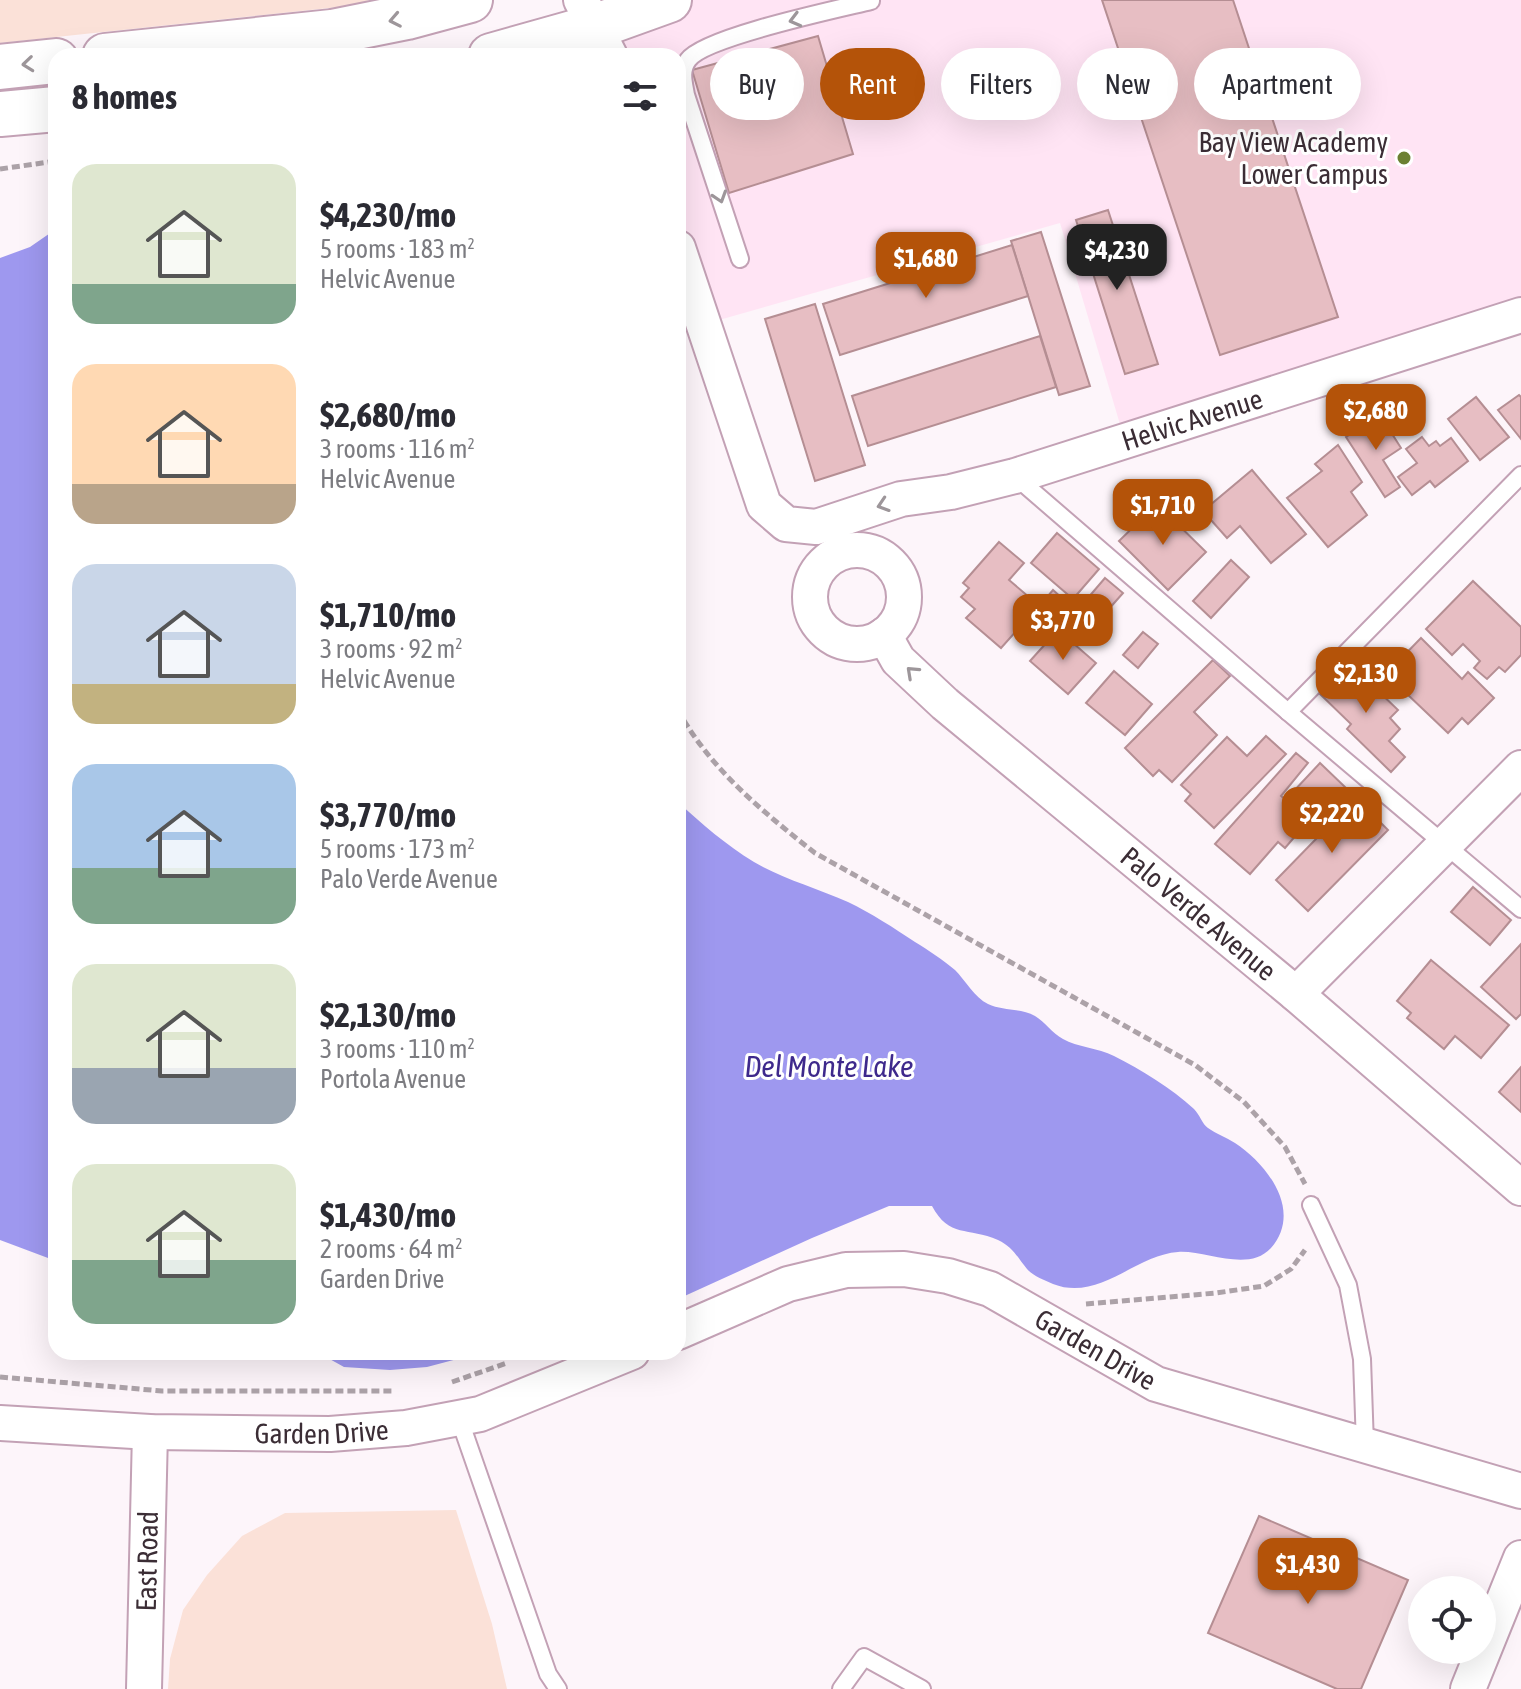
<!DOCTYPE html>
<html lang="en">
<head>
<meta charset="utf-8">
<style>
  :root { --surface:#fff; --page:#f2f2f3; --text:#2b2b33; --muted:#7c7c81; --accent:#b45309 }
  body { margin:0; font-family:"Asap Condensed",sans-serif; background:var(--page); color:var(--text); height:100vh; display:flex; flex-direction:column; font-size:30px; white-space:nowrap }
  * { box-sizing:border-box; margin:0 }
  p { font-size:26px; color:var(--muted) }
  .icon { flex:none; width:44px; height:44px; fill:none; stroke:currentColor; stroke-width:2; stroke-linecap:round; stroke-linejoin:round }
  .map { position:relative; flex:1; overflow:hidden }
  .side { position:absolute; left:48px; top:48px; width:638px; height:1312px; display:flex; flex-direction:column; background:var(--surface); border-radius:24px; box-shadow:0 8px 32px #0002 }
  .side>* { flex:none }
  .hud { position:absolute; left:710px; top:48px; width:690px; height:72px; display:flex; gap:16px }
  .fabs { position:absolute; left:1408px; top:1576px; display:grid; gap:16px }
  .fabs a { display:grid; place-items:center; width:88px; height:88px; border-radius:50%; background:var(--surface); box-shadow:0 8px 32px #0002; font-size:40px }
  .price { position:absolute; translate:-50% -68px; padding:0 18px; border-radius:16px; background:var(--accent); color:#fff; font-size:26px; line-height:52px; filter:drop-shadow(0 2px 4px #0008) }
  .price::after { content:''; position:absolute; left:50%; top:48px; width:24px; height:18px; margin-left:-12px; background:inherit; clip-path:polygon(0 0,100% 0,50% 100%) }
  .price.selected { background:#222; color:#fff }
  ul { padding:0; list-style:none }
  li { display:flex; align-items:center; gap:24px; height:200px; padding:0 24px }
  li span { display:grid; place-items:center; flex:none; width:224px; height:160px; border-radius:24px; color:#555 }
  li>.icon { margin-inline-start:auto }
  span .icon { width:96px; height:96px; fill:#fffc; stroke-width:1 }
  li b { font-size:34px }
  h2 { display:flex; justify-content:space-between; align-items:center; height:96px; padding:0 24px; font-size:34px }
  .tag { padding:0 28px; border-radius:36px; background:var(--surface); box-shadow:0 8px 32px #0002; font-size:28px; line-height:72px }
  .tag.selected { background:var(--accent); color:#fff }
  .map>svg:first-child { display:block }
  .built { fill:#ffe4f4 }
  .green { fill:#fbe1d8 }
  .water { fill:#9e98ef }
  .building { fill:#e7bec3; stroke:#b58e93; stroke-width:2 }
  .lines { fill:none; stroke-linecap:round; stroke-linejoin:round }
  .lane-casing { stroke:#c3a1b5; stroke-width:20 }
  .street-casing { stroke:#c3a1b5; stroke-width:38 }
  .primary-casing { stroke:#c3a1b5; stroke-width:48 }
  .path { stroke:#aca2a8; stroke-width:5; stroke-dasharray:8 4; stroke-linecap:butt }
  .lane { stroke:#fff; stroke-width:16 }
  .street { stroke:#fff; stroke-width:34 }
  .primary { stroke:#fff; stroke-width:44 }
  .oneway { stroke:#9d969a }
  .poi-dot { fill:#6b8032; stroke:#fff; stroke-width:3 }
  .labels { text-anchor:middle; dominant-baseline:central; stroke-width:6; stroke-linejoin:round; paint-order:stroke }
  .poi-label { font-size:28px; fill:#3b2d35; stroke:#fff; text-anchor:end }
  .street-label { font-size:28px; fill:#3b2d35; stroke:#fff }
  .water-label { font-size:30px; font-style:italic; fill:#3e298c; stroke:#fff }
</style>
</head>
<body>
<div class="map">
<svg width="1521" height="1689" viewBox="0 0 1521 1689">
  <rect width="100%" height="100%" fill="#fdf5fa"/>
  <path class="built" d="M669 0H1521V315L1125 441 1060 223 705 324 678 248V56H610L594 27Z"/>
  <g class="green">
    <path d="M0 0H370L348 6 0 43Z"/>
    <path d="M456 1510 492 1624 507 1689H168L170 1659 183 1610 207 1575 242 1536 285 1513Z"/>
  </g>
  <g class="water">
    <path d="M56 229V1261L0 1240V258L30 247Z"/>
    <path d="M678 802C702 824 726 845 754 862 783 879 817 888 848 902 871 913 894 928 915 942 928 950 943 960 955 970 965 980 975 998 988 1004 1003 1011 1021 1008 1035 1016 1045 1022 1052 1033 1063 1039 1077 1047 1098 1048 1114 1056 1142 1070 1171 1088 1194 1109 1200 1115 1202 1124 1208 1128 1216 1134 1226 1137 1235 1143 1268 1165 1303 1211 1271 1248 1248 1273 1206 1250 1178 1252 1135 1255 1099 1302 1053 1284 1044 1280 1033 1276 1027 1269 1017 1257 1013 1247 998 1240 968 1227 949 1238 932 1206H889L812 1238 678 1299Z"/>
    <path d="M317 1352H528L480 1353 427 1367 390 1370 344 1367Z"/>
  </g>
  <g class="building">
    <path d="M1102 0H1233L1338 317 1220 355Z"/>
    <path d="M818 36 853 154 729 193 692 70Z"/>
    <path d="M1108 210 1158 364 1125 374 1076 220Z"/>
    <path d="M1041 232 1090 386 1059 395 1011 241Z"/>
    <path d="M1012 245 1028 296 840 355 823 304Z"/>
    <path d="M815 304 865 465 815 481 765 319Z"/>
    <path d="M1040 336 1056 387 868 446 852 396Z"/>
    <path d="M1519 395 1521 397V439L1498 410Z"/>
    <path d="M1476 397 1509 437 1480 460 1448 419Z"/>
    <path d="M1380 415 1401 448 1383 460 1400 487 1385 497 1346 437Z"/>
    <path d="M1422 437 1429 446 1436 441 1440 446 1451 438 1468 461 1435 487 1430 481 1412 495 1398 477 1417 463 1406 449Z"/>
    <path d="M1338 445 1362 482 1351 492 1367 515 1328 547 1287 498 1322 471 1315 464Z"/>
    <path d="M1252 470 1306 534 1271 563 1240 526 1227 538 1203 511Z"/>
    <path d="M1157 504 1206 552 1168 590 1119 541Z"/>
    <path d="M1057 533 1099 569 1073 599 1031 563Z"/>
    <path d="M999 542 1024 563 1009 580 1036 603 1040 599 1043 602 1053 590 1072 607 1061 621 1051 613 1036 629 1026 620 1001 648 966 618 975 609 961 597 969 588 963 583Z"/>
    <path d="M1231 560 1249 577 1211 618 1193 601Z"/>
    <path d="M1105 578 1123 593 1092 628 1075 613Z"/>
    <path d="M1473 581 1521 627V655L1505 672 1499 667 1487 679 1474 668 1480 661 1463 644 1452 655 1426 629Z"/>
    <path d="M1058 630 1096 663 1068 694 1030 661Z"/>
    <path d="M1143 632 1158 644 1138 668 1123 655Z"/>
    <path d="M1421 638 1462 679 1468 672 1494 698 1468 724 1462 718 1448 733 1386 674Z"/>
    <path d="M1213 660 1230 676 1194 712 1217 735 1172 782 1159 770 1153 776 1125 748Z"/>
    <path d="M1350 664 1398 710 1390 718 1400 729 1389 741 1405 757 1391 772 1347 729 1351 724 1320 694Z"/>
    <path d="M1114 671 1152 704 1125 735 1086 703Z"/>
    <path d="M1266 736 1286 754 1214 828 1185 801 1191 794 1181 785 1227 737 1247 756Z"/>
    <path d="M1296 753 1308 763 1281 796 1309 820 1285 848 1278 842 1250 874 1215 844Z"/>
    <path d="M1320 763 1345 787 1317 816 1292 793Z"/>
    <path d="M1356 798 1388 830 1308 911 1276 880Z"/>
    <path d="M1473 887 1511 920 1490 945 1451 912Z"/>
    <path d="M1521 944V1014L1516 1019 1481 987Z"/>
    <path d="M1431 960 1509 1025 1481 1058 1455 1036 1444 1049 1407 1018 1411 1013 1397 1001Z"/>
    <path d="M1521 1067V1112L1499 1092Z"/>
    <path d="M1259 1516 1408 1580 1361 1689H1337L1208 1633Z"/>
  </g>
  <g class="lines">
    <g class="lane-casing">
      <g id="lane">
        <path d="M740 259 686 95C684 83 680 71 688 60 704 37 838 9 871 1"/>
        <path d="M1016 477 1288 712 1521 909"/>
        <path d="M1288 712 1521 475"/>
        <path d="M1311 1205 1348 1285 1362 1359 1365 1445"/>
        <path d="M459 1418 548 1674 558 1689"/>
        <path d="M841 1689 864 1657 922 1689"/>
      </g>
    </g>
    <g class="street-casing">
      <g id="street">
        <path d="M581 0 610 56"/>
        <path id="s1" d="M678 248 764 505 786 524 816 527 901 499 951 492 1015 476 1521 315"/>
        <circle cx="857" cy="597" r="47"/>
        <path id="s2" d="M884 635 898 660 945 704 1296 994 1521 1188"/>
        <path d="M1296 994 1521 768"/>
        <path id="s3" d="M678 1332 788 1284 846 1270 904 1269 948 1276 990 1289 1156 1384 1521 1491"/>
        <path id="s4" d="M0 1423 150 1432 330 1434 406 1428 480 1414 632 1352"/>
        <path id="s5" d="M144 1689 150 1432"/>
        <path d="M1468 1689 1521 1558"/>
      </g>
    </g>
    <g class="primary-casing">
      <g id="primary">
        <path d="M105 56 332 32 407 17 470 0"/>
        <path d="M491 56 594 27 669 0"/>
        <path d="M0 67 56 61"/>
        <path d="M0 114 56 109"/>
      </g>
    </g>
    <g class="path">
      <path d="M0 169 56 161"/>
      <path d="M678 710C710 769 763 812 815 853L1195 1065 1244 1102 1285 1147 1305 1184"/>
      <path d="M1086 1304 1216 1293 1264 1286 1291 1269 1305 1250"/>
      <path d="M0 1377 162 1391H395"/>
      <path d="M452 1382 507 1363"/>
    </g>
    <use href="#lane" class="lane"/>
    <use href="#street" class="street"/>
    <use href="#primary" class="primary"/>
  </g>
  <defs><path id="oneway-chevron" d="M-2-3.5L2.5 0L-2 3.5" fill="none" stroke-width="1.6" stroke-linecap="round" stroke-linejoin="round" transform="scale(2)"/></defs>
  <g class="oneway">
    <use href="#oneway-chevron" transform="translate(395 20) rotate(169)"/>
    <use href="#oneway-chevron" transform="translate(795 20) rotate(165)"/>
    <use href="#oneway-chevron" transform="translate(28 64) rotate(174)"/>
    <use href="#oneway-chevron" transform="translate(720 197) rotate(72)"/>
    <use href="#oneway-chevron" transform="translate(883 505) rotate(162)"/>
    <use href="#oneway-chevron" transform="translate(912 672) rotate(-137)"/>
  </g>
  <circle class="poi-dot" cx="1404" cy="158" r="8"/>
  <g class="labels">
    <g class="poi-label">
      <text x="1388" y="142">Bay View Academy<tspan x="1388" dy="32">Lower Campus</tspan></text>
    </g>
    <g class="street-label">
      <text stroke="none"><textPath href="#s1" startOffset="722">Helvic Avenue</textPath></text>
      <text stroke="none"><textPath href="#s2" startOffset="422">Palo Verde Avenue</textPath></text>
      <text stroke="none"><textPath href="#s3" startOffset="448">Garden Drive</textPath></text>
      <text stroke="none"><textPath href="#s4" startOffset="322">Garden Drive</textPath></text>
      <text stroke="none"><textPath href="#s5" startOffset="128">East Road</textPath></text>
    </g>
    <g class="water-label">
      <text x="829" y="1066">Del Monte Lake</text>
    </g>
  </g>
</svg>
<div class="fabs">
<a><svg class="icon" aria-label="locate" viewBox="0 0 24 24"><circle cx="12" cy="12" r="6"/><path d="M12 2v4M12 18v4M2 12h4M18 12h4"/></svg></a>
</div>
<b class="price selected" style="left:1117px;top:292px">$4,230</b>
<b class="price" style="left:926px;top:300px">$1,680</b>
<b class="price" style="left:1376px;top:452px">$2,680</b>
<b class="price" style="left:1163px;top:547px">$1,710</b>
<b class="price" style="left:1063px;top:662px">$3,770</b>
<b class="price" style="left:1366px;top:715px">$2,130</b>
<b class="price" style="left:1332px;top:855px">$2,220</b>
<b class="price" style="left:1308px;top:1606px">$1,430</b>
<div class="hud">
<a class="tag">Buy</a>
<a class="tag selected">Rent</a>
<a class="tag">Filters</a>
<a class="tag">New</a>
<a class="tag">Apartment</a>
</div>
<section class="side">
<h2>8 homes<svg class="icon" aria-label="filters" viewBox="0 0 24 24"><path d="M4 7h16M4 17h16"/><circle cx="9" cy="7" r="2"/><circle cx="15" cy="17" r="2"/></svg></h2>
<ul>
<li><span style="background:linear-gradient(#dfe7d0 75%,#7fa58c 0)"><svg class="icon" aria-label="home" viewBox="0 0 24 24"><path d="M3 11l9-7 9 7M6 9v11h12V9"/></svg></span><div><b>$4,230/mo</b><p>5 rooms · 183 m²</p><p>Helvic Avenue</p></div></li>
<li><span style="background:linear-gradient(#ffd9b3 75%,#b9a48a 0)"><svg class="icon" aria-label="home" viewBox="0 0 24 24"><path d="M3 11l9-7 9 7M6 9v11h12V9"/></svg></span><div><b>$2,680/mo</b><p>3 rooms · 116 m²</p><p>Helvic Avenue</p></div></li>
<li><span style="background:linear-gradient(#c9d6e8 75%,#c2b280 0)"><svg class="icon" aria-label="home" viewBox="0 0 24 24"><path d="M3 11l9-7 9 7M6 9v11h12V9"/></svg></span><div><b>$1,710/mo</b><p>3 rooms · 92 m²</p><p>Helvic Avenue</p></div></li>
<li><span style="background:linear-gradient(#a9c7e8 65%,#7fa58c 0)"><svg class="icon" aria-label="home" viewBox="0 0 24 24"><path d="M3 11l9-7 9 7M6 9v11h12V9"/></svg></span><div><b>$3,770/mo</b><p>5 rooms · 173 m²</p><p>Palo Verde Avenue</p></div></li>
<li><span style="background:linear-gradient(#dfe7d0 65%,#9aa5b1 0)"><svg class="icon" aria-label="home" viewBox="0 0 24 24"><path d="M3 11l9-7 9 7M6 9v11h12V9"/></svg></span><div><b>$2,130/mo</b><p>3 rooms · 110 m²</p><p>Portola Avenue</p></div></li>
<li><span style="background:linear-gradient(#dfe7d0 60%,#7fa58c 0)"><svg class="icon" aria-label="home" viewBox="0 0 24 24"><path d="M3 11l9-7 9 7M6 9v11h12V9"/></svg></span><div><b>$1,430/mo</b><p>2 rooms · 64 m²</p><p>Garden Drive</p></div></li>
</ul>
</section>
</div>
</body>
</html>
